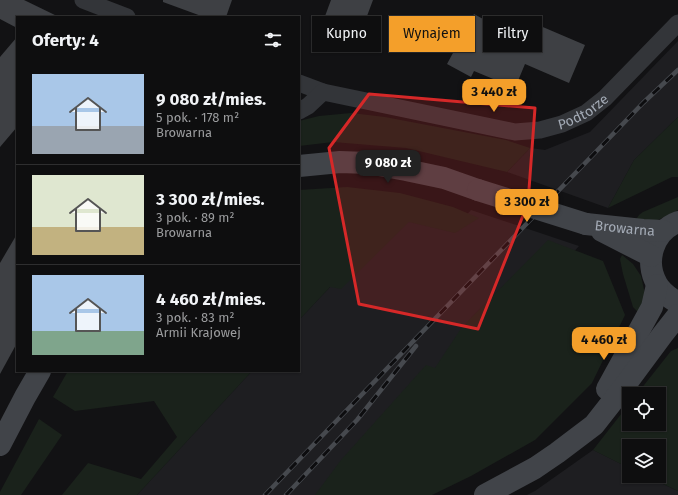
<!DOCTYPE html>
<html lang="pl">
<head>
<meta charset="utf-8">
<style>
  :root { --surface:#0e0e0f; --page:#1c1c1d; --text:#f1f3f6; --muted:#9b9c9e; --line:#2e2e2f; --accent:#f49f2a }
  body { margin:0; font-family:"Fira Sans",sans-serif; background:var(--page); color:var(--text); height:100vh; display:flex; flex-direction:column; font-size:15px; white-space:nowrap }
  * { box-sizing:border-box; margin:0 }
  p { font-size:13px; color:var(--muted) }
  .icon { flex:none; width:22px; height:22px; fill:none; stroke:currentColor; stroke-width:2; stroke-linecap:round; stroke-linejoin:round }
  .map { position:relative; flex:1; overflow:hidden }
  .side { position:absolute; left:16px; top:16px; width:284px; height:356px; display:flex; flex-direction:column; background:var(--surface); border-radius:0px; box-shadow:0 1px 3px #0004,0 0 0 1px var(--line) }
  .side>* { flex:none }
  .banner { position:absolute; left:312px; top:16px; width:306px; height:36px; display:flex; gap:8px }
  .tools { position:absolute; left:622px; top:387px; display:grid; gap:8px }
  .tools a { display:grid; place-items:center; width:44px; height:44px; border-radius:0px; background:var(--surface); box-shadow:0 1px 3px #0004,0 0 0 1px var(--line); font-size:20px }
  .price { position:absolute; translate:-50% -34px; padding:0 9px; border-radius:8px; background:var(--accent); color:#111; font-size:13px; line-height:26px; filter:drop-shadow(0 1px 2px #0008) }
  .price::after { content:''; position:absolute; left:50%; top:24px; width:12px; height:9px; margin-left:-6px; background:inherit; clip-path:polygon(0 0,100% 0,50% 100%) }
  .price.on { background:#222; color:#fff }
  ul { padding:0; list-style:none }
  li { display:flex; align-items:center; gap:12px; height:100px; padding:0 16px }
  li+li { border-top:1px solid var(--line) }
  li span { display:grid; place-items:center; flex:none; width:112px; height:80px; border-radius:0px; color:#555 }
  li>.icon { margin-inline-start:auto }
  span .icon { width:48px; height:48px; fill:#fffc; stroke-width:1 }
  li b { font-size:17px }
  h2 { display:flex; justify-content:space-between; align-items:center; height:48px; padding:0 16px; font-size:17px }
  .chip { padding:0 14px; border-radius:0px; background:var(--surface); box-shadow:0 1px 3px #0004,0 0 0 1px var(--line); font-size:14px; line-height:36px }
  .chip.on { background:var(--accent); color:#111 }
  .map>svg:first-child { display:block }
  .built { fill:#1e1e21 }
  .green { fill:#1a221b }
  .building { fill:#3e4044 }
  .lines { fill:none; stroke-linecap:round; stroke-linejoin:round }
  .street { stroke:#333539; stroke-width:17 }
  .secondary { stroke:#414449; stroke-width:22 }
  .rail-casing { stroke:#46494e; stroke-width:4.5 }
  .rail { stroke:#0d0d0f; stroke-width:3; stroke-dasharray:9; stroke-linecap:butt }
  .secondary-bridge { stroke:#414449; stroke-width:22 }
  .marked { fill:#d62828; fill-opacity:0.2; stroke:#d62828; stroke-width:3; stroke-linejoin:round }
  .labels { text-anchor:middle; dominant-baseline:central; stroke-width:3.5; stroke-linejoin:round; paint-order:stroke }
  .street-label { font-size:14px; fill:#a3aab5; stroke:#0d0d0f }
</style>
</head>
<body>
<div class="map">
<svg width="678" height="495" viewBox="0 0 678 495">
  <rect width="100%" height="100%" fill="#121214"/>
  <g class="built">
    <path d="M678 41V117L634 160 608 208 507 172 530 148 545 150 590 132Z"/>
    <path d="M406 210 455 228 471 210 579 246 354 495H137L252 371H299V320L330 287Z"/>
    <path d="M593 450 629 468V476H646L678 491V495H527L535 491Z"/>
  </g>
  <g class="green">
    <path d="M351 113 385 117 506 140 530 148 507 172 406 148 333 142 299 146V121L319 116Z"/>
    <path d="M678 117V177H672L608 208 634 160Z"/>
    <path d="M347 187 400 193 453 207 479 218 455 233 409 222 341 289 330 287 299 320V190Z"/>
    <path d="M678 197V210L660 219 652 222 635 221 639 215 643 212Z"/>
    <path d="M548 240 603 261 625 315 592 383 535 440 471 476 432 495H315L341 460 426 365 435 368 462 327Z"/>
    <path d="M622 255 633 264 641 276 645 294 639 313 633 307 623 274 620 259Z"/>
    <path d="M678 348V491L646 476H659V446H629V468L593 450 629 404V424H659V394H637L671 351Z"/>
    <path d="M68 371H252L137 495H62L88 463 141 479 177 437 154 401 75 411 53 397Z"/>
    <path d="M39 419 62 435 21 495H0V492Z"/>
  </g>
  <g class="building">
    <path d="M0 0H24L59 17H17V28L0 19Z"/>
    <path d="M163 0H232L226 17H204L163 2Z"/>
    <path d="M331 0H373L355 48 318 35Z"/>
    <path d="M474 14 510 34 517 16 585 45 569 83 525 64 515 88 474 71 471 77 447 64Z"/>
    <path d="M17 37V127L0 147V57Z"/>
    <path d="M17 234V343L0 374V263Z"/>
  </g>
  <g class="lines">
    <g class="street">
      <path d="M83 0 127 17"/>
      <path d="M299 83 323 92"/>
      <path id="s1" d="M299 111 308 106 323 92 515 132 540 130 562 124 586 113 605 98 678 23"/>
    </g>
    <g class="secondary">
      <path d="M299 166 340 162 368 163 406 170 444 178 478 190"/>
      <path d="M678 222C653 231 644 262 657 284 662 293 670 298 678 303"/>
      <path id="s2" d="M586 224 643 230 663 231"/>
      <path d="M602 231 651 256"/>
      <path d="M607 389 652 307 657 285"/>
      <path d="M0 445 25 397 40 371"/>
      <path d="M485 495 535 468 557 453 594 425 623 388 663 334 678 315"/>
    </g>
    <g class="rail-casing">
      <g id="rail">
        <path d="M265 495 643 103 678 70"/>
        <path d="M286 495 357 420 416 346"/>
      </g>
    </g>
    <use href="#rail" class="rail"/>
    <path class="secondary-bridge" d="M478 190 586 224"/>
  </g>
  <path class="marked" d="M369 94 535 108 528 203 478 329 359 304 329 148Z"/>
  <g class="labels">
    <g class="street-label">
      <text stroke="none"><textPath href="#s1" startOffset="299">Podtorze</textPath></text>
      <text stroke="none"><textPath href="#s2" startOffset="39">Browarna</textPath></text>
    </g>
  </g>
</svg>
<div class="tools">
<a><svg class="icon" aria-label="locate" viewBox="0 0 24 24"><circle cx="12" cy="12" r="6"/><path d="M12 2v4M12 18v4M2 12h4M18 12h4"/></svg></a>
<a><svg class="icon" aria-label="layers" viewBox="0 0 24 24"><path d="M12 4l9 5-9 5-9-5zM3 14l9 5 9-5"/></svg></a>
</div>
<b class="price" style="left:494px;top:113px">3 440 zł</b>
<b class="price on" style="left:388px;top:184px">9 080 zł</b>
<b class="price" style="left:527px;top:223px">3 300 zł</b>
<b class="price" style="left:604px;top:361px">4 460 zł</b>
<div class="banner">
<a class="chip">Kupno</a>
<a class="chip on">Wynajem</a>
<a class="chip">Filtry</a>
</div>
<section class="side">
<h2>Oferty: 4<svg class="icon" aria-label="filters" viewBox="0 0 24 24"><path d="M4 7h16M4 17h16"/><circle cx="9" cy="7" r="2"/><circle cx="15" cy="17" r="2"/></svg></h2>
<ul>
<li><span style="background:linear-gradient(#a9c7e8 65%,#9aa5b1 0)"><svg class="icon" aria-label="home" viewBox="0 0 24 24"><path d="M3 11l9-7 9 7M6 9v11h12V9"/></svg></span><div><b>9 080 zł/mies.</b><p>5 pok. · 178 m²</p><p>Browarna</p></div></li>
<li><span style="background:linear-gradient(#dfe7d0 65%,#c2b280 0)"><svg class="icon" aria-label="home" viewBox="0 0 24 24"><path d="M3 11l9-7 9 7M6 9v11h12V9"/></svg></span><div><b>3 300 zł/mies.</b><p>3 pok. · 89 m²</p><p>Browarna</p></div></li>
<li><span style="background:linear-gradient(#a9c7e8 70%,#7fa58c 0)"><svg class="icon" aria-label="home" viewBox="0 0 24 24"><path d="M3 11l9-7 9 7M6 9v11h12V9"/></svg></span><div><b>4 460 zł/mies.</b><p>3 pok. · 83 m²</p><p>Armii Krajowej</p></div></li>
</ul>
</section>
</div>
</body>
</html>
